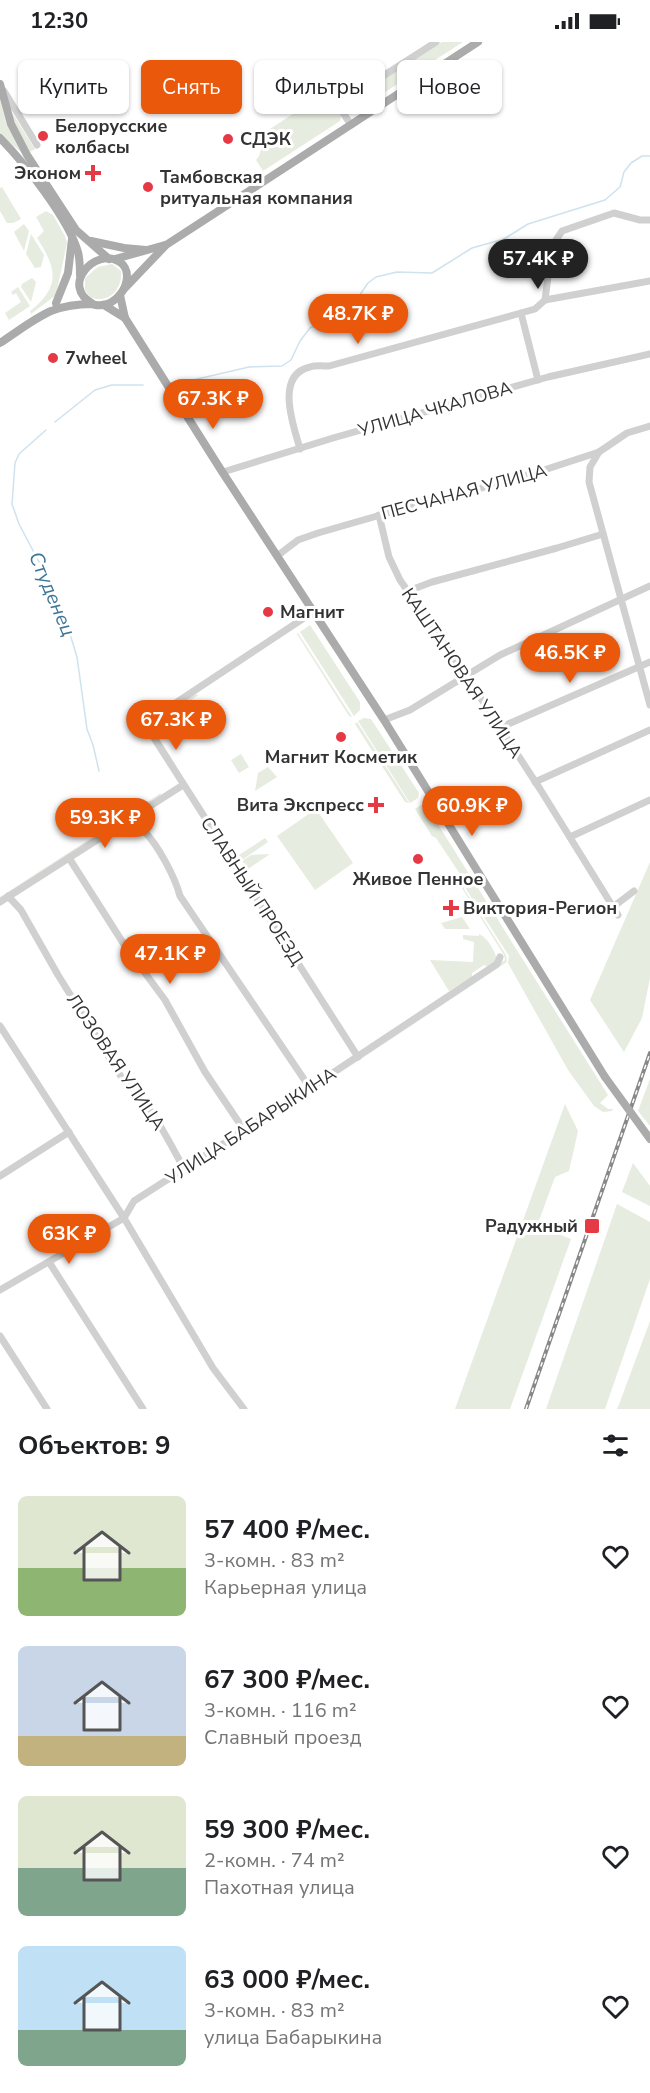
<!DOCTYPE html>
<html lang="ru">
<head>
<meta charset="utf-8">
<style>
  :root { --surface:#fff; --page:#f6f6f6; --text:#202124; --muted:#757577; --accent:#ea580c }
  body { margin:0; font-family:"Nunito Sans",sans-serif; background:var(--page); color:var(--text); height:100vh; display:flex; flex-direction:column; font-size:22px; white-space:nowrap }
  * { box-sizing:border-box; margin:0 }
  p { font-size:20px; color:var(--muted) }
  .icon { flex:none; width:33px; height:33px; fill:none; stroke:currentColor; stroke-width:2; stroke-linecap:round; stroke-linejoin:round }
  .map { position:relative; height:1367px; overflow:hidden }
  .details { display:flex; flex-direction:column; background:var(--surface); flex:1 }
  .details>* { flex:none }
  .top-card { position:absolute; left:18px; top:18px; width:615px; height:54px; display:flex; gap:12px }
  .price { position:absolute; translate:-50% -51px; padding:0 14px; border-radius:21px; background:var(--accent); color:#fff; font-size:20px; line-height:39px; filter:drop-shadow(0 2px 3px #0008) }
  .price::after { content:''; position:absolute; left:50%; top:36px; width:18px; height:14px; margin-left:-9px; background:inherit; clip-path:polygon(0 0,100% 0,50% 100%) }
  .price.active { background:#222; color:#fff }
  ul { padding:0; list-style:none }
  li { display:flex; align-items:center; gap:18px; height:150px; padding:0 18px }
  li span { display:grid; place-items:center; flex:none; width:168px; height:120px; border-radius:9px; color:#555 }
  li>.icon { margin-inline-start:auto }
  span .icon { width:72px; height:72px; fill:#fffc; stroke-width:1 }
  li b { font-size:26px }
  h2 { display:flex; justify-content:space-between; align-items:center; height:72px; padding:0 18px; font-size:26px }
  .tag { padding:0 21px; border-radius:9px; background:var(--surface); box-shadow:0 2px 4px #0004; font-size:21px; line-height:54px }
  .tag.active { background:var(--accent); color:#fff }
  .status { display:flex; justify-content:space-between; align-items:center; height:42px; padding:0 30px; background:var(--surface); direction:ltr }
  .status svg { height:16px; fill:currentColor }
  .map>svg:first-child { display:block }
  .green { fill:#e6ecdf }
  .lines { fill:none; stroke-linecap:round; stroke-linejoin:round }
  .stream { stroke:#cfe2ee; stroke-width:1.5 }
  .minor { stroke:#d0d0d0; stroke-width:7 }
  .major { stroke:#ababab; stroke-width:8 }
  .rail-casing { stroke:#888; stroke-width:4 }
  .rail { stroke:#fff; stroke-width:1.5; stroke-dasharray:4.5; stroke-linecap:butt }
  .major-bridge { stroke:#ababab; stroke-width:8 }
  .poi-dot { fill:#e63946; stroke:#fff; stroke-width:2 }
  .labels { text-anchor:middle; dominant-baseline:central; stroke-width:6; stroke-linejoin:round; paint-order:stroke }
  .poi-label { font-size:18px; font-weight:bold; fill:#333; stroke:#fff; text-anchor:start }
  .street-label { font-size:18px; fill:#333; stroke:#fff }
  .water-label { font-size:20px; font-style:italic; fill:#3f7597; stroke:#fff }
</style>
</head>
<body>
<div class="status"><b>12:30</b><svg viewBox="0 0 49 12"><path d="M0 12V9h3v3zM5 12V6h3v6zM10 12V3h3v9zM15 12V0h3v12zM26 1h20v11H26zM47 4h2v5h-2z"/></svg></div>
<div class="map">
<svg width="650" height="1367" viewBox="0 0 650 1367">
  <rect width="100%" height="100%" fill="#fff"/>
  <g class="green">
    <path d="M442 0H463L357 68 350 69 349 63 352 58Z"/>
    <path d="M0 58 6 80 21 110 0 92Z"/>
    <path d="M332 60 341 74 340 79 263 129 256 118 259 114 267 89 308 62Z"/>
    <path d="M11 69 35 107 30 110 18 91Z"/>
    <path d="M2 145 21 177 13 181H7L0 169V146Z"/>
    <path d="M46 169 53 173 65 194 67 201 56 253 31 272 30 269C62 244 56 225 37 196L44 189 36 175Z"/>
    <path d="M24 182 29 189 24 209 14 190Z"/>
    <path d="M31 192 44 213 41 225 35 226 26 212Z"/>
    <path d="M112 222 121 229C123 247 108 263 90 255L85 248V236L98 225Z"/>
    <path d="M32 236 36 240 31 260 21 245 22 242Z"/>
    <path d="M18 245 30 264 9 278 5 271 21 260 16 251 13 253 11 250Z"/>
    <path d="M310 583 360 660V668L354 674 300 590Z"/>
    <path d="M298 591 352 675 349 674 297 592Z"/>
    <path d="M195 652 198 653 152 685 177 725H176L150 684V681Z"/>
    <path d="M364 676 371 677 419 751 418 756 410 761 358 679Z"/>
    <path d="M357 680 409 761 405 760 355 682Z"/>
    <path d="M241 712 249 725 239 731 231 718Z"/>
    <path d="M268 725 277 735 255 749 258 731Z"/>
    <path d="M161 751 160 754 0 857V855Z"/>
    <path d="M421 763 427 765 608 1053 600 1061 608 1067H613L612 1069 603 1070 594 1064 568 1028 508 921 509 914 466 847V841L436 796 432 794 415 767Z"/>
    <path d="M316 767 353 821 315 848 277 794Z"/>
    <path d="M265 796 268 800 242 818 239 813Z"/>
    <path d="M270 812 248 827 242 819 251 813Z"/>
    <path d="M650 820V936L642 976 624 1010 590 958Z"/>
    <path d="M465 842 464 847 506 913 507 920 319 1045 505 918 504 913 462 846Z"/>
    <path d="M462 875 470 887H445L441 881Z"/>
    <path d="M479 892C487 895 496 910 497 919L488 925 484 923 472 931V935L449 949 430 918 473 920 474 900 463 897V893L479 894Z"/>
    <path d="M650 1037V1084L638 1069Z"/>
    <path d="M565 1062 578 1089 569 1129 555 1135 537 1184 571 1197 510 1367H455Z"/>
    <path d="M633 1121 650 1144V1164L622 1150Z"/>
    <path d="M617 1162 650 1180V1237L605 1367H546Z"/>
    <path d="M650 1279V1367H617L620 1360Z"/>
  </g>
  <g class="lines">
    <g class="stream">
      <path d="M193 338 249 325 282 324 291 318 300 299 310 286 329 277 357 257 368 241 376 235 397 230 432 231 472 206 504 197 528 182 605 158 620 145 624 130 631 121 642 114H650"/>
      <path d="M55 380 95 348 112 343H143"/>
      <path d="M46 388 19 412 15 421 12 462 19 482 59 558 66 579 77 615 87 687 93 703 99 729"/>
    </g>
    <g class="minor">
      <path d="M4 49 37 103"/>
      <path d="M351 83 338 63 436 0"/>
      <path d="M545 258 552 204 562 189 614 171 640 178H650"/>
      <path d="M538 338 521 271 535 267 545 258 650 239"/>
      <path d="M300 407C294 385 274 333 310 325 316 323 323 324 329 324L521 271"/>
      <path d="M599 410 590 425 589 440 650 663"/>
      <path d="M223 430 333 396 548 335 650 312"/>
      <path d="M379 473 389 515 400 538 469 638 540 747 618 873"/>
      <path d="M277 514 298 498 318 491 391 470 408 463 453 454 541 429 599 410 627 391 650 384"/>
      <path d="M408 549 432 540 557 506 603 492"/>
      <path d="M313 570 150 678 147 685 358 1015"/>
      <path d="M384 678 410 668 500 613 650 544"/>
      <path d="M499 686 650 620"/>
      <path d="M535 740 650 688"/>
      <path d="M129 777C133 783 140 784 144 789 158 803 175 835 180 854L310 1046"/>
      <path d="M570 795 650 758"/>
      <path d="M69 816 125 904 165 958 205 1030 244 1088"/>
      <path d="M8 854 21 868 58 933 122 1036C149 1060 167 1095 184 1127"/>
      <path d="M0 860 183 743"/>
      <path d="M613 865 634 849"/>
      <path d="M0 984 124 1176 213 1326 244 1367"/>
      <path d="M0 1134 69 1090"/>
      <path d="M49 1220 143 1367"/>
      <path d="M0 1248 124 1176 134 1159 310 1046 497 922 500 915"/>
      <path d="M0 1294 47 1367"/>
    </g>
    <g class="major">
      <path d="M0 42 11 82 27 113 76 188 109 217"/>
      <path d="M0 96C24 120 69 178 78 210 80 218 80 226 80 233"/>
      <path d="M91 199 124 206 146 208"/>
      <path d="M115 217 165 203"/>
      <path d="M124 247 166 203 478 0"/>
      <path d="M120 253 125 276 221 428 384 678 605 1035"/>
      <path d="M56 261 68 231 72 197"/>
      <path d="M104 263 125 276"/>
      <path d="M0 301C17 290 33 277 51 269 64 264 79 262 92 262 96 263 98 264 102 263 115 262 127 248 127 234 127 228 124 222 118 219 96 206 59 243 93 262"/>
    </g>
    <g class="rail-casing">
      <path id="rail" d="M526 1367 650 1011"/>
    </g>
    <use href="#rail" class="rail"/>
    <path class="major-bridge" d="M605 1035 650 1097"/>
  </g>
  <g class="poi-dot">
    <circle cx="43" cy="94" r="6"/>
    <circle cx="228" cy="97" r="6"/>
    <path d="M90 122h6v6h6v6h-6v6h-6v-6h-6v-6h6z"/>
    <circle cx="148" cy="145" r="6"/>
    <circle cx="53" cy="316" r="6"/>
    <circle cx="268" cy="570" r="6"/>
    <circle cx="341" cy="695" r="6"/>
    <path d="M373 754h6v6h6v6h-6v6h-6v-6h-6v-6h6z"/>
    <circle cx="418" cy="817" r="6"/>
    <path d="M448 857h6v6h6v6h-6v6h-6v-6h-6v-6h6z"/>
    <rect x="584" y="1176" width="16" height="16" rx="3"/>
  </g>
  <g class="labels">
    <g class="poi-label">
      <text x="55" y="84">Белорусские<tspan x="55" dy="21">колбасы</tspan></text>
      <text x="240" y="97">СДЭК</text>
      <text x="81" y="131" text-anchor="end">Эконом</text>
      <text x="160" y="135">Тамбовская<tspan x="160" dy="21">ритуальная компания</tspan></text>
      <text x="65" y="316">7wheel</text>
      <text x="280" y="570">Магнит</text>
      <text x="341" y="715" text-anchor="middle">Магнит Косметик</text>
      <text x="364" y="763" text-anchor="end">Вита Экспресс</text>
      <text x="418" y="837" text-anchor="middle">Живое Пенное</text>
      <text x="463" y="866">Виктория-Регион</text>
      <text x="578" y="1184" text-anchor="end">Радужный</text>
    </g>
    <g class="street-label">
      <text transform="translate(435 367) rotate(-16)">УЛИЦА ЧКАЛОВА</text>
      <text transform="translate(464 450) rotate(-15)">ПЕСЧАНАЯ УЛИЦА</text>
      <text transform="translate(462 631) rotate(56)">КАШТАНОВАЯ УЛИЦА</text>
      <text transform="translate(252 849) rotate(57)">СЛАВНЫЙ ПРОЕЗД</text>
      <text transform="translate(116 1020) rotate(56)">ЛОЗОВАЯ УЛИЦА</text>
      <text transform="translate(251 1084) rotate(-33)">УЛИЦА БАБАРЫКИНА</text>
    </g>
    <g class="water-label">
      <text transform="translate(52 552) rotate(67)">Студенец</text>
    </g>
  </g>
</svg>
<b class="price active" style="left:538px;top:248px">57.4K ₽</b>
<b class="price" style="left:358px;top:303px">48.7K ₽</b>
<b class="price" style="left:213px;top:388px">67.3K ₽</b>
<b class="price" style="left:570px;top:642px">46.5K ₽</b>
<b class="price" style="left:176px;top:709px">67.3K ₽</b>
<b class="price" style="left:472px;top:795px">60.9K ₽</b>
<b class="price" style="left:105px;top:807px">59.3K ₽</b>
<b class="price" style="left:170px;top:943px">47.1K ₽</b>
<b class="price" style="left:69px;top:1223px">63K ₽</b>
<div class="top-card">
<a class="tag">Купить</a>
<a class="tag active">Снять</a>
<a class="tag">Фильтры</a>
<a class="tag">Новое</a>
</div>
</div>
<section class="details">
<h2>Объектов: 9<svg class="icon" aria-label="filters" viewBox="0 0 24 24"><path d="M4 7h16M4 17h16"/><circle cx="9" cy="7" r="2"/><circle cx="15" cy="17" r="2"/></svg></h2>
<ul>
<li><span style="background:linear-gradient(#dfe7d0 60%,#8fb573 0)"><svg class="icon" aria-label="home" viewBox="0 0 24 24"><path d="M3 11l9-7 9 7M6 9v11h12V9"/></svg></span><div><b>57 400 ₽/мес.</b><p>3-комн. · 83 m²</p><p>Карьерная улица</p></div><svg class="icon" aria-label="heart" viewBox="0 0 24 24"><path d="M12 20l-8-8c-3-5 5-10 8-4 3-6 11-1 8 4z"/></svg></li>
<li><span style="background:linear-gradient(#c9d6e8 75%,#c2b280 0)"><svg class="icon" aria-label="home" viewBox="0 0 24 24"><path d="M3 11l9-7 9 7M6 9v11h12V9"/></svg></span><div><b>67 300 ₽/мес.</b><p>3-комн. · 116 m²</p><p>Славный проезд</p></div><svg class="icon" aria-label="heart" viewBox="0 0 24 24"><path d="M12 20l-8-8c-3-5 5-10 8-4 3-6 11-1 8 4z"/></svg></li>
<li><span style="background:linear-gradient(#dfe7d0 60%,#7fa58c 0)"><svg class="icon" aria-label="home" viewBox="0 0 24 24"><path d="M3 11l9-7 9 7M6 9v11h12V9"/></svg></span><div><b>59 300 ₽/мес.</b><p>2-комн. · 74 m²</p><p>Пахотная улица</p></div><svg class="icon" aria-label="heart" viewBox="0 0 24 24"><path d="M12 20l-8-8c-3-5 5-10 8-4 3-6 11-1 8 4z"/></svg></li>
<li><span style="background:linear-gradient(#bfe0f5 70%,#7fa58c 0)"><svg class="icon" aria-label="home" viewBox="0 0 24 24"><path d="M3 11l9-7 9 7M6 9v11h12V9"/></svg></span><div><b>63 000 ₽/мес.</b><p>3-комн. · 83 m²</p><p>улица Бабарыкина</p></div><svg class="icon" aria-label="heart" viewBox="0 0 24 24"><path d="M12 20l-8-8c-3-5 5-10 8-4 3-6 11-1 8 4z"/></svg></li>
</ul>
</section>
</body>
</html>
